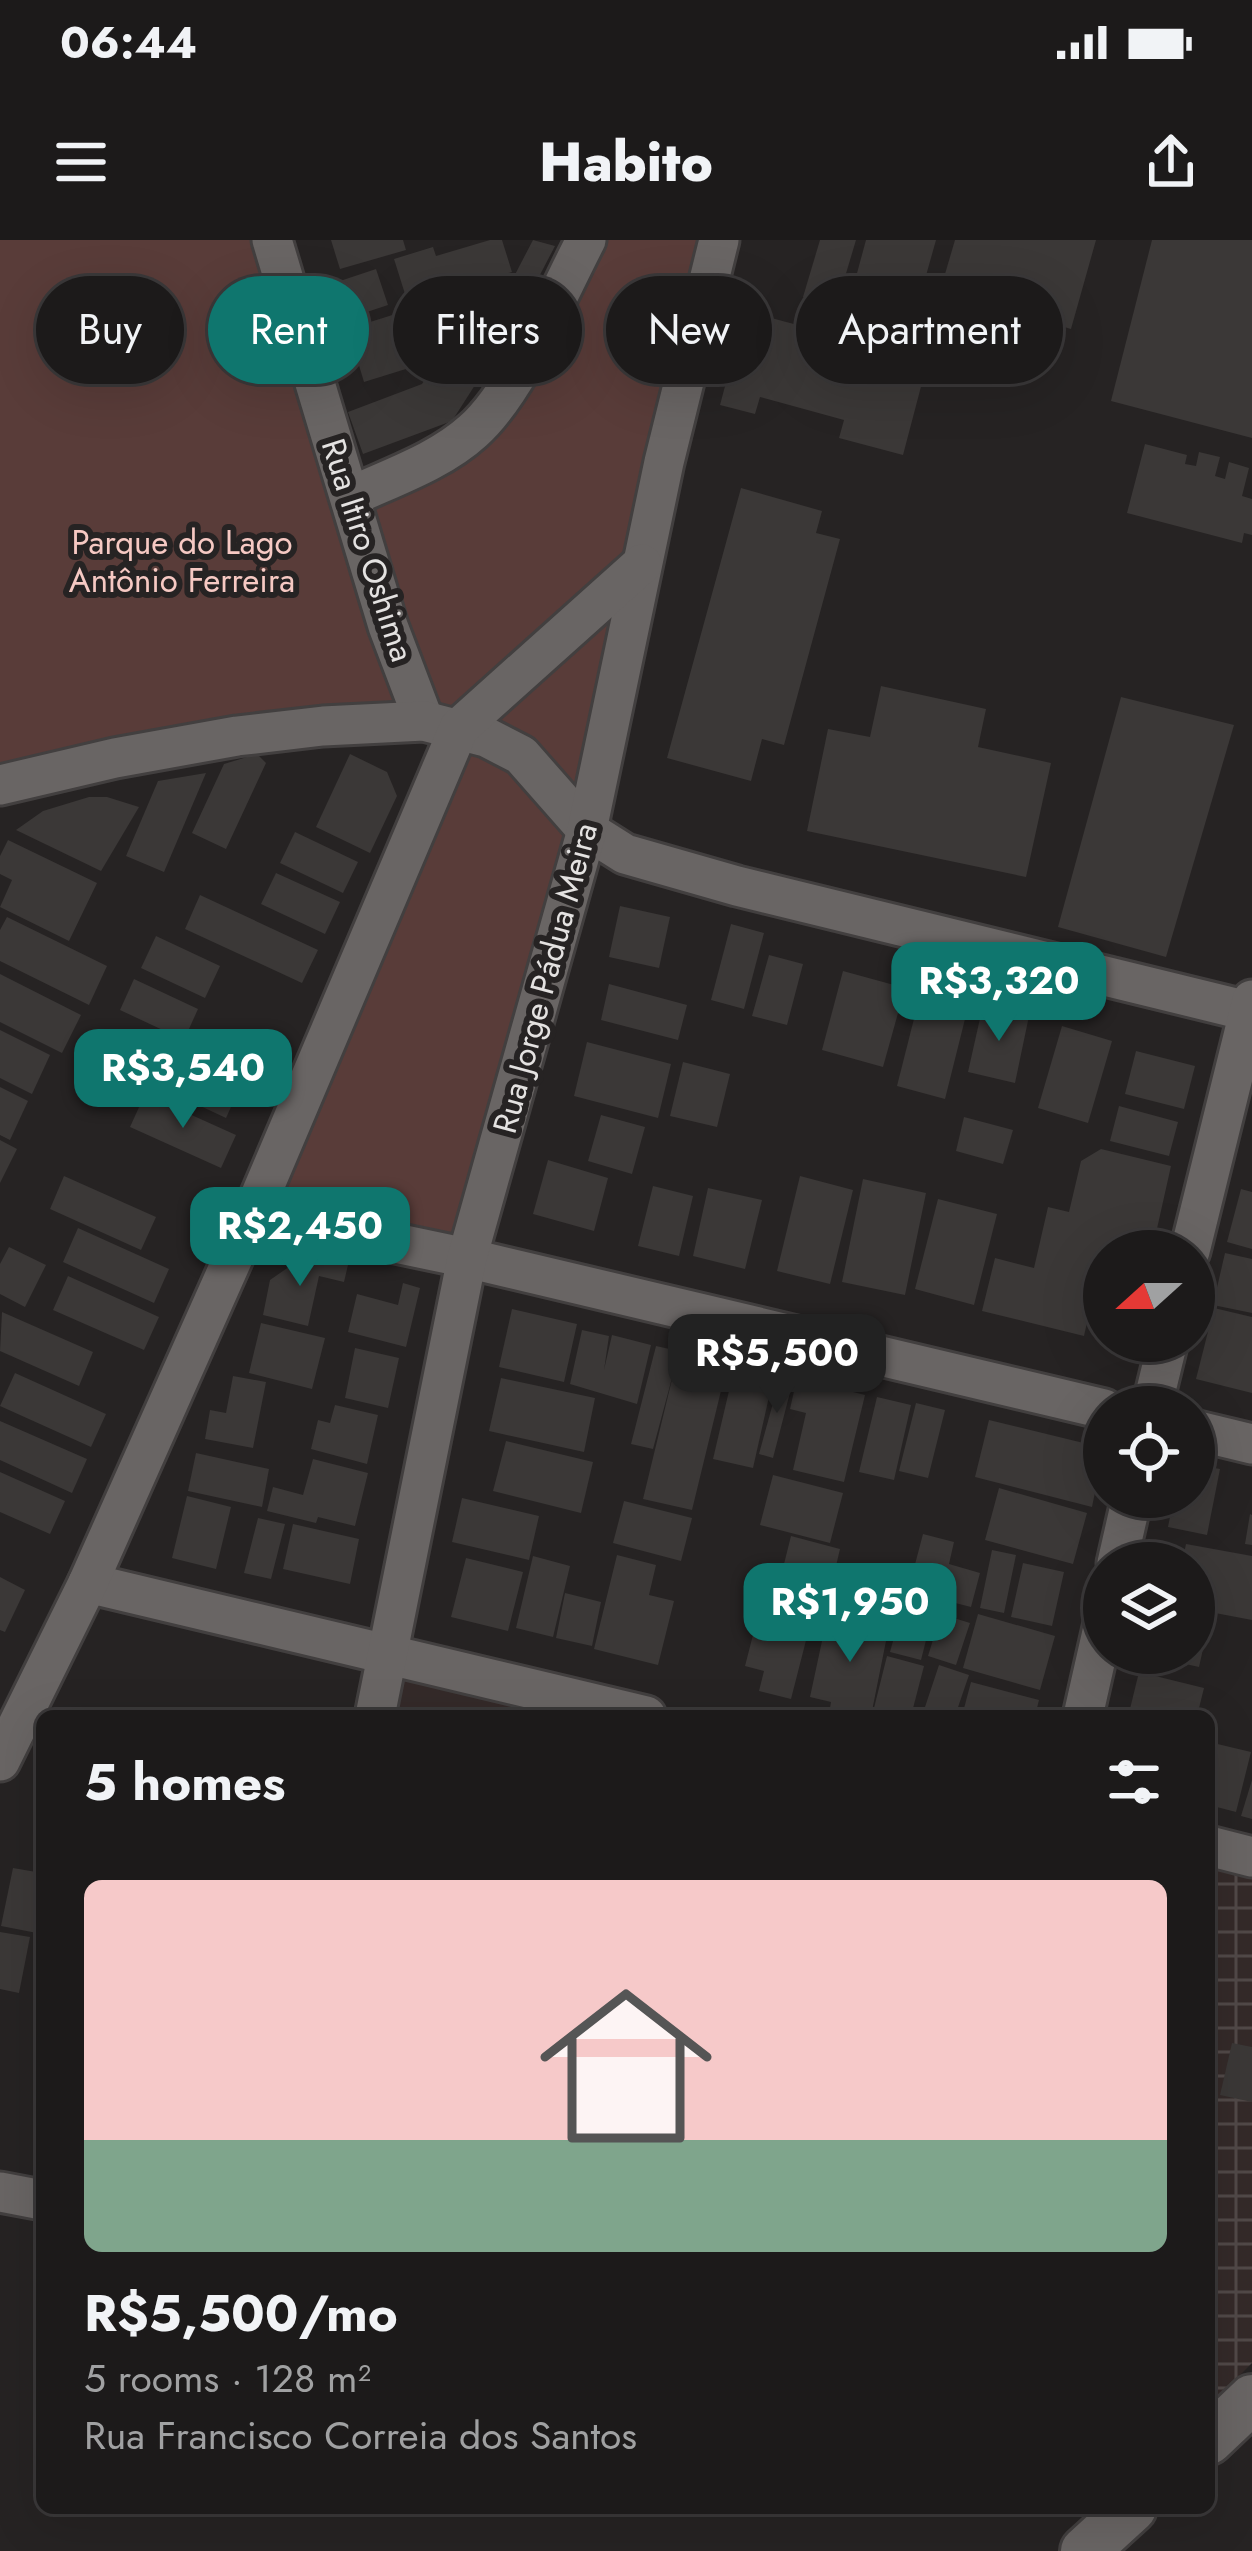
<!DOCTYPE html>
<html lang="en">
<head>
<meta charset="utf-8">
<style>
  :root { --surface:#1c1a1a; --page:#252323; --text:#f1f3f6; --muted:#a0a1a2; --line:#3a3839; --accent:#0f766e }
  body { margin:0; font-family:Jost,sans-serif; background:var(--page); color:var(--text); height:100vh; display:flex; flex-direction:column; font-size:45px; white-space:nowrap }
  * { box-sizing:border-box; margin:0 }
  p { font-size:39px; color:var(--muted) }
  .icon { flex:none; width:66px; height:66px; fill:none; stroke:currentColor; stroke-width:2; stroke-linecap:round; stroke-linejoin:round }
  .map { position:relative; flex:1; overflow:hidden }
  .side { position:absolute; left:36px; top:1470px; width:1179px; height:804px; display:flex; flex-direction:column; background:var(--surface); border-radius:18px; box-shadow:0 12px 48px #0002,0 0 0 3px var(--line) }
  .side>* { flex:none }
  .top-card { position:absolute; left:36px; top:36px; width:1182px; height:108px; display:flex; gap:24px }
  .needle { width:78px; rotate:249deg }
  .controls { position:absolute; left:1083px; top:990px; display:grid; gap:24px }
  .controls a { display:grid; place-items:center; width:132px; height:132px; border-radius:50%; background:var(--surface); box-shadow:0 12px 48px #0002,0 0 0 3px var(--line); font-size:60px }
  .price { position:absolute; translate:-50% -102px; padding:0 27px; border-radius:24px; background:var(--accent); color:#fff; font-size:39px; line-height:78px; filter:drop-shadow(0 3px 6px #0008) }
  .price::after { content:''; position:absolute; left:50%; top:72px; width:36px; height:27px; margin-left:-18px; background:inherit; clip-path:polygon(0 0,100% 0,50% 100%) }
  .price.current { background:#222; color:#fff }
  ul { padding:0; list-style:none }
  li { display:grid; align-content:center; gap:24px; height:636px; padding:0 48px }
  li span { display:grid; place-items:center; height:372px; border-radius:18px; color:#555 }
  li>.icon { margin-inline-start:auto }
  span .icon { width:216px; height:216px; fill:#fffc; stroke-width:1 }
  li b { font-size:51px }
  h2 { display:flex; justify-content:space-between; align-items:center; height:144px; padding:0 48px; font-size:51px }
  .pill { padding:0 42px; border-radius:54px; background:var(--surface); box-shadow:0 12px 48px #0002,0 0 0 3px var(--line); font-size:42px; line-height:108px }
  .pill.current { background:var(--accent); color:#fff }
  .status { display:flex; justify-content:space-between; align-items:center; height:84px; padding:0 60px; background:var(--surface); direction:ltr }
  .status svg { height:33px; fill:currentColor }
  header { display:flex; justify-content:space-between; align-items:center; height:156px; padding:0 48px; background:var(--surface); font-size:54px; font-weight:800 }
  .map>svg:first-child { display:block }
  .built { fill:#342a29 }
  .industrial { fill:url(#industrial-grid) }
  .green { fill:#593c39 }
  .building { fill:#3b3837 }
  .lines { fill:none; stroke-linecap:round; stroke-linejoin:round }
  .minor-casing { stroke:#423f3f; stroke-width:45 }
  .tertiary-casing { stroke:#423f3f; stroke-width:54 }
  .minor { stroke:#696564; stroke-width:39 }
  .tertiary { stroke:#696564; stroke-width:48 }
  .labels { text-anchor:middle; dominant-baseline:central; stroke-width:12; stroke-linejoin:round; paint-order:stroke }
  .park-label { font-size:33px; fill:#f6c9c3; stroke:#262323 }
  .street-label { font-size:33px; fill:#e4e2e1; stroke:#262323 }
</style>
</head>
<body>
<div class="status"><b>06:44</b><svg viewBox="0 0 49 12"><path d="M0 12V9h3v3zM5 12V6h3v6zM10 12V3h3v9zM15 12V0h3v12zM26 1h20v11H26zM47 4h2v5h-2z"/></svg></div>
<header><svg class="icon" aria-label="menu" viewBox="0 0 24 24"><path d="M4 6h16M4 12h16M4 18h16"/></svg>Habito<svg class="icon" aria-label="share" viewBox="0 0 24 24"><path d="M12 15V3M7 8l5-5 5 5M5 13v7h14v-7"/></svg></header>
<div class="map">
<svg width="1252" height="2311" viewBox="0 0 1252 2311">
  <defs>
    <pattern id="industrial-grid" width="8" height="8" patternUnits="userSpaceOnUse" patternTransform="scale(3)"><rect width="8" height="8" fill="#342a29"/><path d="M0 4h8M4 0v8" fill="none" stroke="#514948"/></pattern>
  </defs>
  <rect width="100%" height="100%" fill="#262323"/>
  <path class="built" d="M389 1417 627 1476H376Z"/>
  <path class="industrial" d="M1209 1626 1252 1636V2123L1220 2155 1209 2153Z"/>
  <g class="green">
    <path d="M0 0H273L424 481 0 547Z"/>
    <path d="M593 0H700L642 305 456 485 426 477 357 253 445 214Z"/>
    <path d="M632 341 585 577 471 486Z"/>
    <path d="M463 496 512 516 578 594 464 1011 262 967Z"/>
  </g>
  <g class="building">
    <path d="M331 0H403L406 10 340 29Z"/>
    <path d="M490 0H502L512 32 454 50 457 58 411 73 394 19 433 7 436 16Z"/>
    <path d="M533 0 555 6 517 79 497 69Z"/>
    <path d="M820 0H856L836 67 803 57Z"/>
    <path d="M866 0H936L911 89 847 70Z"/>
    <path d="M955 0H1096L1071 89 940 51Z"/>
    <path d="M1152 0H1252V198L1111 161Z"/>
    <path d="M376 29 388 65 349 78 337 42Z"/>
    <path d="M405 71 422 124 364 142 348 89Z"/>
    <path d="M469 71 507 95 452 181 363 214 348 172 422 144Z"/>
    <path d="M745 71 928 120 903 215 839 198 844 180 760 157 755 174 720 165Z"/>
    <path d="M1145 204 1187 215 1185 224 1196 226 1199 212 1220 217 1215 236 1225 239 1229 222 1249 228 1242 256 1252 259V295L1244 293 1242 303 1127 273Z"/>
    <path d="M741 248 822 271 816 293 840 299 784 505 762 499 751 541 667 518Z"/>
    <path d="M881 446 986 469 978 507 1051 523 1026 637 807 591 828 489 870 497Z"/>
    <path d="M1121 457 1234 485 1166 717 1058 687Z"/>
    <path d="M257 514 266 523 226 609 192 593 224 524Z"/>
    <path d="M350 514 387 532 397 556 370 613 316 587Z"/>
    <path d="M206 533 164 632 126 616 158 541Z"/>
    <path d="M89 557H107L139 567 101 631 16 590 43 571Z"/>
    <path d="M295 592 358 622 343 653 280 623Z"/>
    <path d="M8 600 97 643 69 701 0 667 12 640 0 634V616Z"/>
    <path d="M276 633 340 662 325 694 261 664Z"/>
    <path d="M200 655 318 710 302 743 185 689Z"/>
    <path d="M620 666 670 677 659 728 609 717Z"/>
    <path d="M7 677 107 726 89 765 0 721V690Z"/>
    <path d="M731 684 764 693 744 769 711 760Z"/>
    <path d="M156 696 220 726 205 758 141 728Z"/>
    <path d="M769 715 803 724 787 785 752 776Z"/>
    <path d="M843 731 905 748 883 827 822 810Z"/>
    <path d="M0 734 81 775 62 813 0 782Z"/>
    <path d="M134 739 198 769 184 800 120 770Z"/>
    <path d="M609 744 687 765 678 800 601 780Z"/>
    <path d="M921 751 969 763 945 859 897 846Z"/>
    <path d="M983 765 1029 776 1015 843 968 832Z"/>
    <path d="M1062 786 1112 801 1088 883 1038 868Z"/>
    <path d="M0 790 50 815 32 854 0 838Z"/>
    <path d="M587 802 671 824 658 878 574 856Z"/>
    <path d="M1136 811 1195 826 1184 869 1125 854Z"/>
    <path d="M176 817 240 847 226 878 162 848Z"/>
    <path d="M683 822 730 834 717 887 670 876Z"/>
    <path d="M0 847 28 861 10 900 0 895Z"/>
    <path d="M145 854 236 895 221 928 130 887Z"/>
    <path d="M1119 866 1178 882 1169 916 1110 901Z"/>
    <path d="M601 875 645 887 632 934 588 921Z"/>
    <path d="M964 877 1013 890 1003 924 956 911Z"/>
    <path d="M0 900 17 909 0 943Z"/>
    <path d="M1101 909 1171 926 1152 1011H1104V1072L1090 1069 1084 1096 982 1071 995 1018 1034 1028 1048 967 1069 972 1081 921Z"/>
    <path d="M548 920 608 938 594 991 533 974Z"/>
    <path d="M64 936 156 977 141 1010 50 969Z"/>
    <path d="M800 936 853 950 830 1044 777 1031Z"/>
    <path d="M863 939 926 953 905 1055 842 1042Z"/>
    <path d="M653 946 693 956 679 1016 638 1006Z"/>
    <path d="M708 948 762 960 745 1029 693 1016Z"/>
    <path d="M1241 949 1252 952V1009L1227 1002Z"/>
    <path d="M938 959 997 974 974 1065 915 1049Z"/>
    <path d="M78 988 169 1029 154 1063 63 1022Z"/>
    <path d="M9 1007 46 1025 25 1067 0 1054V1024Z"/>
    <path d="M1225 1013 1252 1019V1073L1213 1065Z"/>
    <path d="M306 1015 348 1025 344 1042 319 1036 308 1086 263 1075 270 1040Z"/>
    <path d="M68 1036 159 1077 144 1110 53 1070Z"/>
    <path d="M403 1043 420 1048 406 1107 348 1092 357 1054 398 1065Z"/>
    <path d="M1214 1068 1252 1077V1153L1196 1139Z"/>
    <path d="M512 1069 577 1084 564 1142 499 1127Z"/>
    <path d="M2 1072 93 1112 79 1146 0 1111Z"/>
    <path d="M261 1083 325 1098 312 1149 249 1133Z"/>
    <path d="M582 1090 609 1096 604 1130 612 1095 651 1105 637 1164 570 1144Z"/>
    <path d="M656 1106 728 1122 692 1270 643 1259 676 1123 653 1209 631 1204Z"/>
    <path d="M355 1108 399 1118 388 1168 345 1158Z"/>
    <path d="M736 1121 775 1130 753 1228 713 1219Z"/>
    <path d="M15 1133 106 1174 91 1207 0 1166Z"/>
    <path d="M781 1134 794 1137 773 1218 759 1214Z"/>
    <path d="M233 1136 266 1142 253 1208 205 1199 210 1170 226 1173Z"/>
    <path d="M501 1138 595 1158 584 1212 489 1191Z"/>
    <path d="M797 1138 865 1155 844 1242 793 1230 806 1173 790 1169Z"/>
    <path d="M877 1157 911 1165 894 1240 859 1232Z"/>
    <path d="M916 1163 945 1170 928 1238 899 1231Z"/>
    <path d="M335 1165 378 1175 367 1224 311 1209 318 1180 330 1183Z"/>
    <path d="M989 1180 1104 1208 1092 1267 975 1237Z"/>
    <path d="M0 1181 87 1219 72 1253 0 1220Z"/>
    <path d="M506 1201 593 1222 581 1273 493 1251Z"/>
    <path d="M196 1213 269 1229 262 1267 188 1251Z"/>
    <path d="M313 1219 368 1233 355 1286 318 1277 316 1283 267 1271 273 1247 303 1255Z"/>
    <path d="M1194 1224 1220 1229 1207 1295 1168 1287 1174 1257H1194Z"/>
    <path d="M0 1232 65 1261 50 1294 0 1272Z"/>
    <path d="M773 1235 843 1253 830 1303 760 1285Z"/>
    <path d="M999 1248 1087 1273 1073 1324 985 1300Z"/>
    <path d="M187 1256 231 1267 216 1329 172 1318Z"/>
    <path d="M462 1258 539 1276 529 1320 452 1302Z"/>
    <path d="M624 1261 692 1278 681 1321 613 1303Z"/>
    <path d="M1250 1274 1252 1275V1305L1245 1304Z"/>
    <path d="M258 1278 285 1284 271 1339 244 1333Z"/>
    <path d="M293 1284 359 1299 350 1344 283 1329Z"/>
    <path d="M923 1294 954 1302 949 1324 980 1333 971 1367 908 1351Z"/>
    <path d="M791 1296 840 1309 828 1360 778 1348Z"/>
    <path d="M1186 1304 1252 1316V1380L1194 1369V1323H1182Z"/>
    <path d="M992 1310 1016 1315 1004 1373 980 1368Z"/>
    <path d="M617 1315 656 1325 649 1355 674 1361 658 1425 594 1409Z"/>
    <path d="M533 1316 570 1326 553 1397 516 1388Z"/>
    <path d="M466 1318 523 1332 508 1391 451 1377Z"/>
    <path d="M1023 1323 1064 1332 1052 1386 1011 1377Z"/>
    <path d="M0 1337 25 1350 5 1392 0 1390Z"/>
    <path d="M565 1353 601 1362 592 1406 556 1398Z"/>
    <path d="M904 1361 934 1369 921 1420 890 1412Z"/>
    <path d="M761 1364 812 1377 791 1459 759 1451 764 1431 745 1426Z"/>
    <path d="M828 1373 889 1386 871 1476 829 1474 831 1462 810 1457Z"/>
    <path d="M941 1374 970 1383 956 1425 928 1416Z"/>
    <path d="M978 1374 1055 1396 1040 1450 963 1428Z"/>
    <path d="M1194 1384 1208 1387 1199 1427 1145 1415 1194 1413Z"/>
    <path d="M887 1416 924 1426 911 1476H872Z"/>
    <path d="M939 1425 969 1435 955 1476H922Z"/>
    <path d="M1139 1432 1204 1448 1197 1476 1129 1473Z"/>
    <path d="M971 1442 1039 1460 1035 1476H962Z"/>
    <path d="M1209 1502 1251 1512 1236 1572 1209 1565Z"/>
    <path d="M1252 1540V1579L1241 1576Z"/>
    <path d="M13 1628 42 1633V1694L1 1686Z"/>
    <path d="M0 1692 30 1697 19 1753 0 1749Z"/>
    <path d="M1232 1803 1252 1807V1862L1220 1855Z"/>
  </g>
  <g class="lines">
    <g class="minor-casing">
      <g id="minor">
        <path d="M272 0 388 386 424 481"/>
        <path d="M350 257C390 238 439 222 473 191 518 151 557 55 586 0"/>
        <path d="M0 545 115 518 237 496 323 486 424 481 486 497 521 515 587 590 625 614 737 646 1252 772"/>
        <path d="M253 973 467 1018 1104 1169"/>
        <path d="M1190 1011 1252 760"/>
        <path d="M1152 1167 1168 1101"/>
        <path d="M1194 1190 1252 1204"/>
        <path d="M1117 1323 1132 1257"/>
        <path d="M88 1343 646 1476"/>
        <path d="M375 1476 467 1018 587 590 664 222 719 0"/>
        <path d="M1083 1476 1104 1383"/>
        <path d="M0 1521 88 1343 253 973 459 488 642 324"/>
        <path d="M1209 1606 1252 1617"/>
        <path d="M0 1952 42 1960"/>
      </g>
    </g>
    <g class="tertiary-casing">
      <g id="tertiary">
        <path d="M1209 2200 1252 2159"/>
        <path d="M1085 2311 1132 2268"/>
      </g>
    </g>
    <use href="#minor" class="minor"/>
    <use href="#tertiary" class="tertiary"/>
  </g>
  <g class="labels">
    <g class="park-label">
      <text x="182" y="302">Parque do Lago<tspan x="182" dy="38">Antônio Ferreira</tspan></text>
    </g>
    <g class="street-label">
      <text transform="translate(368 310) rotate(72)">Rua Itiro Oshima</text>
      <text transform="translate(545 738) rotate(-75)">Rua Jorge Pádua Meira</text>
    </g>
  </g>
</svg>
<div class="controls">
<a><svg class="needle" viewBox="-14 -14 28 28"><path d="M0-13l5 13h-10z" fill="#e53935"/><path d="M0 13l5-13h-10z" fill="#a0a1a2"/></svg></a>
<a><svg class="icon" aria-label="locate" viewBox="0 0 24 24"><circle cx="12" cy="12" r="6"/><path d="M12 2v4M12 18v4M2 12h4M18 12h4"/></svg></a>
<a><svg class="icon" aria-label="layers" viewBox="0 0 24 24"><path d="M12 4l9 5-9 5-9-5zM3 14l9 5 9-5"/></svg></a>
</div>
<b class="price" style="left:999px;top:804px">R$3,320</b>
<b class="price" style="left:183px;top:891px">R$3,540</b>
<b class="price" style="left:300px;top:1049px">R$2,450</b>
<b class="price current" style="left:777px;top:1176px">R$5,500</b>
<b class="price" style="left:850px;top:1425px">R$1,950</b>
<div class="top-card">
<a class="pill">Buy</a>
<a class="pill current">Rent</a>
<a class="pill">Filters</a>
<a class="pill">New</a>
<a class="pill">Apartment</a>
</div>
<section class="side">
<h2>5 homes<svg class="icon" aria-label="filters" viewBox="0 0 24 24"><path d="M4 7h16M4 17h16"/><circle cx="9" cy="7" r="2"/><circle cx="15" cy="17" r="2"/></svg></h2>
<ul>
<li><span style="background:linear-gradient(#f6c9c9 70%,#7fa58c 0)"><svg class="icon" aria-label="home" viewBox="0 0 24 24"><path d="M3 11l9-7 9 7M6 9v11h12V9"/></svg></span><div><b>R$5,500/mo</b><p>5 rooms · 128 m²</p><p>Rua Francisco Correia dos Santos</p></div></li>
</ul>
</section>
</div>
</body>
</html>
